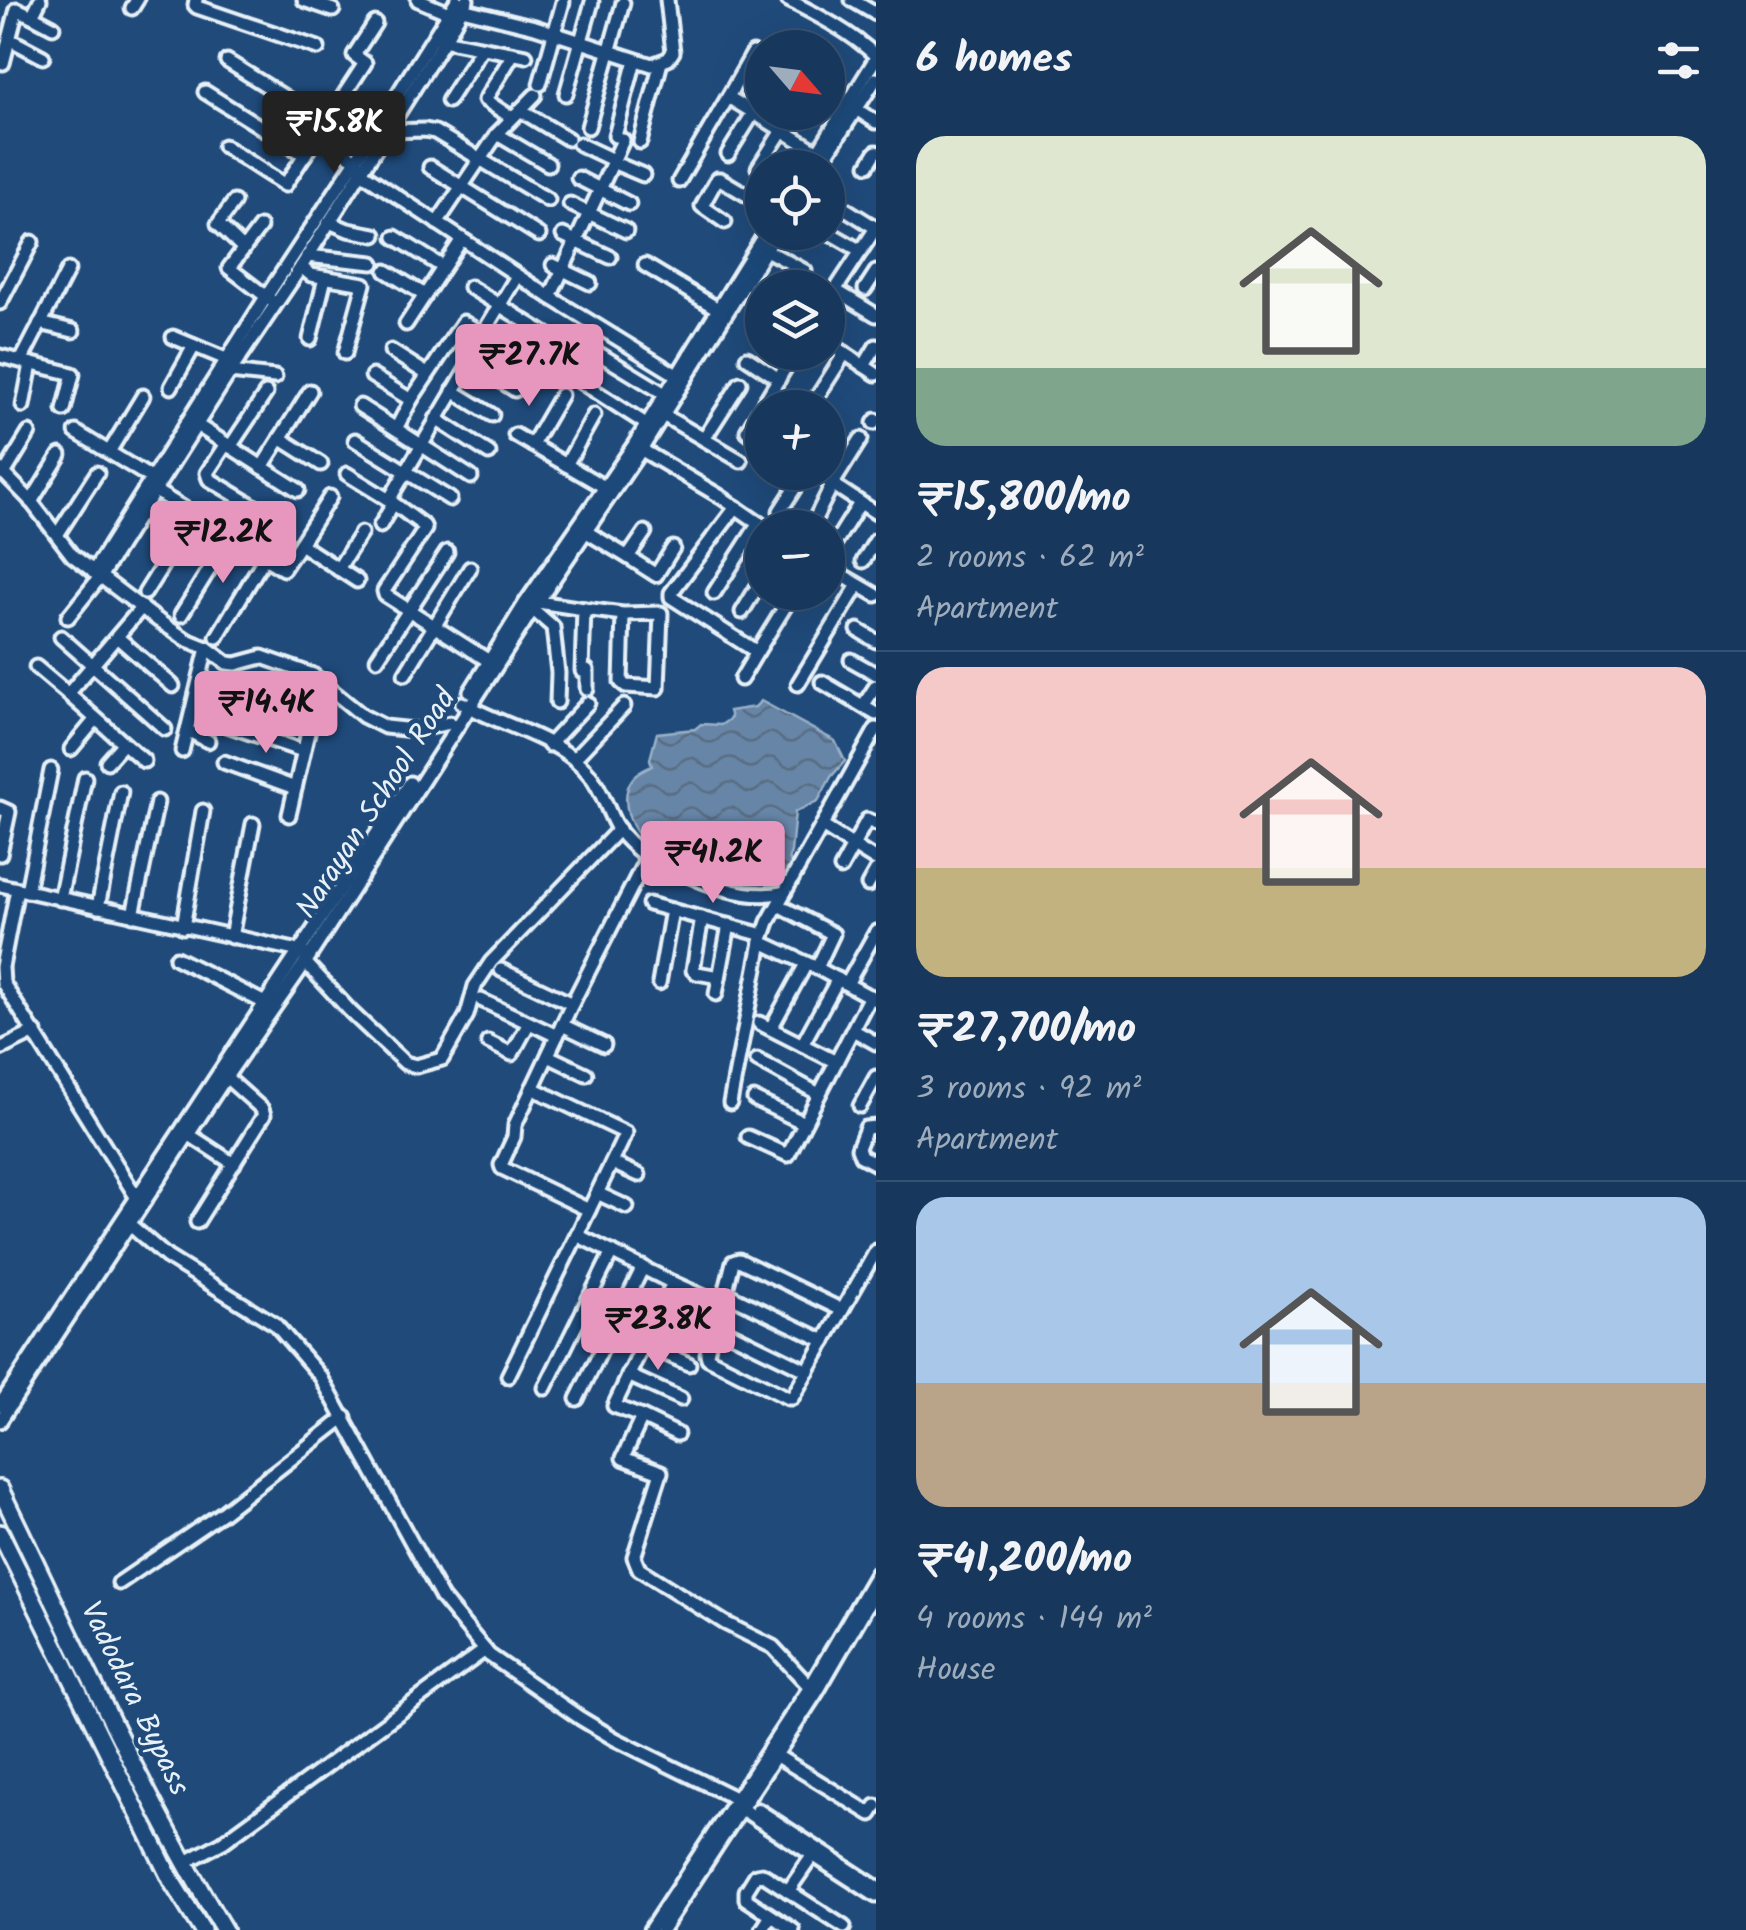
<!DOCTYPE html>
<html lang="en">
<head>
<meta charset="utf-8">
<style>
  :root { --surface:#17385c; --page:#244365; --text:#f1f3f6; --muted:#9eacbb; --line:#365272; --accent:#e797bd }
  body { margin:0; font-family:Kalam,sans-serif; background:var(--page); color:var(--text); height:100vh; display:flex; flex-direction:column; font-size:38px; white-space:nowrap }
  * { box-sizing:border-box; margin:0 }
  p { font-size:32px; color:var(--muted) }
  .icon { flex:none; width:55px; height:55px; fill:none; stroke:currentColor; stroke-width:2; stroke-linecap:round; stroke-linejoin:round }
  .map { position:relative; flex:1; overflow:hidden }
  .sheet { display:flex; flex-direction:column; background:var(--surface); width:870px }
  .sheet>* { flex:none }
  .needle { width:65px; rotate:118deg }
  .tools { position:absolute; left:745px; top:30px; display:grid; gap:20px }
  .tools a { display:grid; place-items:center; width:100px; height:100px; border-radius:50%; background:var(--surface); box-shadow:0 10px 40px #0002,0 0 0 2px var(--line); font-size:50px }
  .price { position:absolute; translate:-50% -85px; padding:0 22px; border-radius:10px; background:var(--accent); color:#111; font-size:32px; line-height:65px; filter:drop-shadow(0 2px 5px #0008) }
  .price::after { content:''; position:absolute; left:50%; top:60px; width:30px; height:22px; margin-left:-15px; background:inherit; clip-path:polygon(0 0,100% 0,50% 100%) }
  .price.active { background:#222; color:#fff }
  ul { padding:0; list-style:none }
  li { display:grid; align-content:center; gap:20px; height:530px; padding:0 40px }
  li+li { border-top:2px solid var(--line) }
  li span { display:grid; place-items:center; height:310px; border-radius:30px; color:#555 }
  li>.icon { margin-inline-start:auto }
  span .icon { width:180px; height:180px; fill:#fffc; stroke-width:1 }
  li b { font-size:42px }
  h2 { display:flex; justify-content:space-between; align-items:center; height:120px; padding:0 40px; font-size:42px }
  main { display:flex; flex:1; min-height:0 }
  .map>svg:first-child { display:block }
  .water { fill:url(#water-waves); stroke:#9ab0c7; stroke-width:2.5 }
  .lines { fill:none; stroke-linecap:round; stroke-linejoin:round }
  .minor-casing { stroke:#e8f1f8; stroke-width:19 }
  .highway-casing { stroke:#e8f1f8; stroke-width:22 }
  .minor { stroke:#1f4a7a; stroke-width:11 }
  .highway { stroke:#1f4a7a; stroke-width:15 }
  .labels { text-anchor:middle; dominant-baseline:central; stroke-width:9; stroke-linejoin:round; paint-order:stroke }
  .street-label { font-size:30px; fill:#e8f1f8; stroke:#1f4a7a }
</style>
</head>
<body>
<main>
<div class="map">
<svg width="876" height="1930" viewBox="0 0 876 1930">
  <defs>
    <pattern id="water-waves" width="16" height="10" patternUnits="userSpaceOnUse" patternTransform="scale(2.5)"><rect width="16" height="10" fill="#6685a7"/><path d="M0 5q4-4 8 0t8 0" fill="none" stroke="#596d82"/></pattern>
  </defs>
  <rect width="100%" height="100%" fill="#1f4a7a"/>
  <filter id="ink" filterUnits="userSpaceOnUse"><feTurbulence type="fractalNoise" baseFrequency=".01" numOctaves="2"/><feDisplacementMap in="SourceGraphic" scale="20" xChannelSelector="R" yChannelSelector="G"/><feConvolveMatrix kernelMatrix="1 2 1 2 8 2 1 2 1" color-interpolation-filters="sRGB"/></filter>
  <g filter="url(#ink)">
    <path class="water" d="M761 701 835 741 845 761 831 777 818 801 795 812 791 852 789 857 791 864 773 891C750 889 726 889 716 864L698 854 672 858 660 846 653 848C631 836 615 794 636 775 641 771 646 769 652 766L650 759 657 733 695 729 701 724 721 725 731 718 729 711 755 707Z"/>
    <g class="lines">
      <g class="minor-casing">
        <g id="minor">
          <path d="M196 0 195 5 197 7 318 48"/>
          <path d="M304 0 333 10"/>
          <path d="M418 0 449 13"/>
          <path d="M788 0C818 15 852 33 876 56"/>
          <path d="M852 0 876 14"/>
          <path d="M132 8 137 0"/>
          <path d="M462 9 535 27 652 65 668 59 673 52 667 0"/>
          <path d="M32 16 53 27"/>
          <path d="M9 39 43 57"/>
          <path d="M438 39 526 56"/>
          <path d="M753 53 728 97 818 152"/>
          <path d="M227 61 326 123"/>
          <path d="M3 63 17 9 32 16 40 0"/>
          <path d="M540 84 563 2"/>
          <path d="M205 92 305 155"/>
          <path d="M566 94 592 2"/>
          <path d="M448 101 482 48"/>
          <path d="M850 105 876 122"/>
          <path d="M520 110 568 139"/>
          <path d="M512 118 485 100 513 54"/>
          <path d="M588 127 623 3"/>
          <path d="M386 131 425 130 435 132 548 200"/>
          <path d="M497 134 548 164"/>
          <path d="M318 135 356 160 361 172 386 189 550 297 683 379"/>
          <path d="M615 136 635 60"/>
          <path d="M640 142 661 62"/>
          <path d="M579 144 613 160"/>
          <path d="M224 146 285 185 365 63 354 55 375 23"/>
          <path d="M728 154 762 99"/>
          <path d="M612 162 643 175"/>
          <path d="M868 165 876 152"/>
          <path d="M430 167 539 235"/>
          <path d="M758 168 794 112"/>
          <path d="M808 168 876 58"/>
          <path d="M818 168 876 79"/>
          <path d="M578 178 629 204"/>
          <path d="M679 181 728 97"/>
          <path d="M828 198 876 228"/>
          <path d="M234 202 218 224 244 249"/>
          <path d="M570 204 626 231"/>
          <path d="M329 222 348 230 375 235"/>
          <path d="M725 222 702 206 717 179H720L762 204"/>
          <path d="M437 223 497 134 535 95"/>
          <path d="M260 227 229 268 272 301"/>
          <path d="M828 232 861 251"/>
          <path d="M563 235 610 257"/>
          <path d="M395 237 443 267"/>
          <path d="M766 250 805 271 797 288"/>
          <path d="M307 256 373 263"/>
          <path d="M553 265 590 283"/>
          <path d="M645 265 718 309"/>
          <path d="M301 267 311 275 364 284 345 353"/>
          <path d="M386 271 425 295"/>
          <path d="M470 287 568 348"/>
          <path d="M865 289 876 272"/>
          <path d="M835 290 876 315"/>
          <path d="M550 297 623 140"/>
          <path d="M828 301 876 228"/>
          <path d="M0 303 32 242"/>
          <path d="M40 323 73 331"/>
          <path d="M406 324 462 239"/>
          <path d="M173 337 226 359"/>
          <path d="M310 339 325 278"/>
          <path d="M828 342 876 374"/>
          <path d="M591 349 665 394"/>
          <path d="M391 351 427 374"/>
          <path d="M0 356 73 374 64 410"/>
          <path d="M747 358 779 379"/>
          <path d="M21 361 68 270"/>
          <path d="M471 362 515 390"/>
          <path d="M864 366 876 346"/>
          <path d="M230 372 275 377"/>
          <path d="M372 376 411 400"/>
          <path d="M573 377 646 424"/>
          <path d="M171 387 194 346"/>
          <path d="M453 391 492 415"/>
          <path d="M23 406 31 364"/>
          <path d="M360 406 471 477"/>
          <path d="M810 408 845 353"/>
          <path d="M663 415 741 461"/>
          <path d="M436 419 489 453"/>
          <path d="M192 422 298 490"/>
          <path d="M874 423 876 420"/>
          <path d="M396 429 411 400 463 322 551 376"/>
          <path d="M76 432 156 481"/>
          <path d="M515 435 606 488"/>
          <path d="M280 438 321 464"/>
          <path d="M704 439 740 383"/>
          <path d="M355 440 450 499"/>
          <path d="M762 442 747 431 795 352"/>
          <path d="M226 444 207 473 209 479 282 523"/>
          <path d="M532 445 561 395"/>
          <path d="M230 447 266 393"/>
          <path d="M637 447 721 497 766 528"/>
          <path d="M109 452 143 396"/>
          <path d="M566 465 594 415"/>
          <path d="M262 467 310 391"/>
          <path d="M0 469 30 500 72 555 159 621 187 640 207 648 227 663 236 664 262 657 313 675 363 716 385 727 414 730 450 723"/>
          <path d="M814 472 876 513"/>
          <path d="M4 474 29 433"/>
          <path d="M347 474 389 500"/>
          <path d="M149 487 283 569 300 544 357 581"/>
          <path d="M31 502 60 455"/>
          <path d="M736 507 671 593V597L757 652 794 592"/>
          <path d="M780 511 805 472"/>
          <path d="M380 526 393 504"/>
          <path d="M811 527 832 485 861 439"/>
          <path d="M585 531 628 557"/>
          <path d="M645 532 628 557 656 575 673 548"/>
          <path d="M57 535 97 473"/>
          <path d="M835 543 860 503"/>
          <path d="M300 544 330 497"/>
          <path d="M863 561 876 540"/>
          <path d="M828 567 876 595"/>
          <path d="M338 569 361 533"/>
          <path d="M93 572 266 297 356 160 457 0"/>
          <path d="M145 593 194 515"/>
          <path d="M714 593 759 523"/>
          <path d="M538 602 584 609 582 671 587 670V689"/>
          <path d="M142 607 68 694 144 761"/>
          <path d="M530 607 553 627 558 673 557 702"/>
          <path d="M584 609 623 614 621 682 626 686 658 688 661 613 623 614"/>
          <path d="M742 612 762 579"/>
          <path d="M181 615 230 536"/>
          <path d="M68 617 100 577 230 372 301 267 444 41 467 0"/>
          <path d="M858 630 876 641"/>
          <path d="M61 637 165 729"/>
          <path d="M117 637 173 686"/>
          <path d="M217 637 265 557"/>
          <path d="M377 659 447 552"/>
          <path d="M851 660 876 674"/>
          <path d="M489 661 385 595 384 591 425 529 424 526 389 500 471 362 483 333 517 276"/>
          <path d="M36 667 68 694"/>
          <path d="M405 674 470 568"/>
          <path d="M741 679 757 652"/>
          <path d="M822 682 876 714"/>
          <path d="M798 684 858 585"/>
          <path d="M243 689 312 715"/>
          <path d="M470 692 526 602 634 445 766 232"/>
          <path d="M196 695 218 705"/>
          <path d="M462 703C503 727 560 737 590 775 602 790 606 807 615 824 623 838 634 847 647 857L572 1004 515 1125 514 1137 501 1165 502 1168 589 1210"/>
          <path d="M863 706 876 686"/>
          <path d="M227 725 303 751"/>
          <path d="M876 729 768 922 761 942 817 968 876 1000"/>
          <path d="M187 730 208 741"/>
          <path d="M549 745 588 703"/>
          <path d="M71 749 95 720"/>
          <path d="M182 751 207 648"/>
          <path d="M574 759 624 706"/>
          <path d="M107 762 123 744"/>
          <path d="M224 762 295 788"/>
          <path d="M0 808 9 812 0 854"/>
          <path d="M289 815 320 680"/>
          <path d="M822 826 876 860"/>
          <path d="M647 857C689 875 739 904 785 892"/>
          <path d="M841 868 867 820 876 824"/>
          <path d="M0 885 299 951 305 954"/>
          <path d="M868 885 876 871"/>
          <path d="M17 889 2 967 3 983 137 1198"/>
          <path d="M27 891 51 770"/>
          <path d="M60 899 85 778"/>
          <path d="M649 904 763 935"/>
          <path d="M778 905 833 934 817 968"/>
          <path d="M98 907 121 792"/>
          <path d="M133 915 157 802"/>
          <path d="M702 918 693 970 697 973 719 977"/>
          <path d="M183 927 203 811"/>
          <path d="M231 937 253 824"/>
          <path d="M176 958 265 1003"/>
          <path d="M305 962 351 1012 405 1063 416 1066 442 1059 467 1015 475 986 491 962 619 829"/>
          <path d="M501 970 572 1004"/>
          <path d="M659 983 672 910"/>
          <path d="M847 984 876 932"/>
          <path d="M716 994 729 925"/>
          <path d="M481 1000 557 1036"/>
          <path d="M759 1023 836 1062"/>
          <path d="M562 1025 604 1045"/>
          <path d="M771 1028 806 964"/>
          <path d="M853 1030 876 1043"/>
          <path d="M488 1042 512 1054 529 1023"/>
          <path d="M802 1045 838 979"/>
          <path d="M0 1049 35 1032"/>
          <path d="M548 1056 586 1074"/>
          <path d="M757 1060 819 1094"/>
          <path d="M532 1088 626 1133 577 1235"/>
          <path d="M754 1099 804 1123"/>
          <path d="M730 1103 761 942"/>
          <path d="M860 1106 876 1077"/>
          <path d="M876 1127 866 1128 858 1148 861 1156 876 1164"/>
          <path d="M188 1134 234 1164"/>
          <path d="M748 1137 788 1155 870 996"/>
          <path d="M612 1163 639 1175"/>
          <path d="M597 1193 627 1207"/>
          <path d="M197 1222 264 1115 262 1109 226 1077"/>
          <path d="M129 1224 167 1257 275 1324 321 1377 442 1598 489 1655 580 1718 615 1739 737 1799"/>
          <path d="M673 1283 713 1301"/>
          <path d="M657 1314 699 1334"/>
          <path d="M825 1341 729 1295 726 1290 733 1262 739 1260 842 1310"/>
          <path d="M643 1344 689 1364"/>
          <path d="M808 1371 718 1327 712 1330 707 1354 708 1358 788 1398H792L876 1251"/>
          <path d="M628 1375 681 1399"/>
          <path d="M508 1376 577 1235 673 1283 614 1406 642 1417 623 1458 661 1472 634 1557 639 1569 725 1623 773 1647 810 1687"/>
          <path d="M545 1388 612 1252"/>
          <path d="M577 1399 643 1267"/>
          <path d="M0 1405 410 783"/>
          <path d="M642 1417 677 1434"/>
          <path d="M0 1421 226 1077 309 957 533 609 641 450 777 232"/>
          <path d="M119 1583 222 1513 345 1417"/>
          <path d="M772 1753 871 1814 876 1806"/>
          <path d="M737 1806 876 1896"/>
          <path d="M758 1810 876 1887"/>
          <path d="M186 1862 223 1842 485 1650"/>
          <path d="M788 1891 813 1855"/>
          <path d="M650 1930 810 1687 876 1574"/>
          <path d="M662 1930 817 1692 876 1590"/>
          <path d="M762 1930 771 1916"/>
          <path d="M793 1930 746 1899V1891L756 1875 762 1874 844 1927"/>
        </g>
      </g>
      <g class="highway-casing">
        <g id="highway">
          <path d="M0 1489C72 1637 139 1789 224 1930"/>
          <path d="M0 1533 172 1882 202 1930"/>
        </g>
      </g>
      <use href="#minor" class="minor"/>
      <use href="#highway" class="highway"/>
    </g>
  </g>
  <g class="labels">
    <g class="street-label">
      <text transform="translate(377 804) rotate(-57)">Narayan School Road</text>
      <text transform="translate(134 1699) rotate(64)">Vadodara Bypass</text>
    </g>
  </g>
</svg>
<div class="tools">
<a><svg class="needle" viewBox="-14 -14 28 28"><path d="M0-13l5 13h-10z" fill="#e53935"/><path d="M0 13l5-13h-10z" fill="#9eacbb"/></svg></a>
<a><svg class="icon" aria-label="locate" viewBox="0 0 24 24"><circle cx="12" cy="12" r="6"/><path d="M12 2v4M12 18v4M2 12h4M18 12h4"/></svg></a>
<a><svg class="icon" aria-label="layers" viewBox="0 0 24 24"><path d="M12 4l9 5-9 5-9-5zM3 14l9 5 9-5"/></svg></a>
<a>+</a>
<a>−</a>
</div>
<b class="price active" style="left:334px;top:176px">₹15.8K</b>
<b class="price" style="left:529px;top:409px">₹27.7K</b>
<b class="price" style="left:223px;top:586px">₹12.2K</b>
<b class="price" style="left:266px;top:756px">₹14.4K</b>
<b class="price" style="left:713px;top:906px">₹41.2K</b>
<b class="price" style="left:658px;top:1373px">₹23.8K</b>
</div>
<section class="sheet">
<h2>6 homes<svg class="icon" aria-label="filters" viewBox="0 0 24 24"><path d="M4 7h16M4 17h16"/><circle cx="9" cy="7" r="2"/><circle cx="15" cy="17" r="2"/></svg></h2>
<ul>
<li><span style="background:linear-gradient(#dfe7d0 75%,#7fa58c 0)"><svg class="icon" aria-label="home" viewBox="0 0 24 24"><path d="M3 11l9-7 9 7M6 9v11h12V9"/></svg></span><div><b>₹15,800/mo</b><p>2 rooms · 62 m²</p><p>Apartment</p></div></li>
<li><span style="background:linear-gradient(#f6c9c9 65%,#c2b280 0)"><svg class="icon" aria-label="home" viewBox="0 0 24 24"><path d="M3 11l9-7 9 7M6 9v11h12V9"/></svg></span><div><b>₹27,700/mo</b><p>3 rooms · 92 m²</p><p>Apartment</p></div></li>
<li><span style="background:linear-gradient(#a9c7e8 60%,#b9a48a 0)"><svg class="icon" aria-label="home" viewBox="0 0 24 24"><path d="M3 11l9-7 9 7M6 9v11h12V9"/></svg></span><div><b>₹41,200/mo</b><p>4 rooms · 144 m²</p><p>House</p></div></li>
</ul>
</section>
</main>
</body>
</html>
